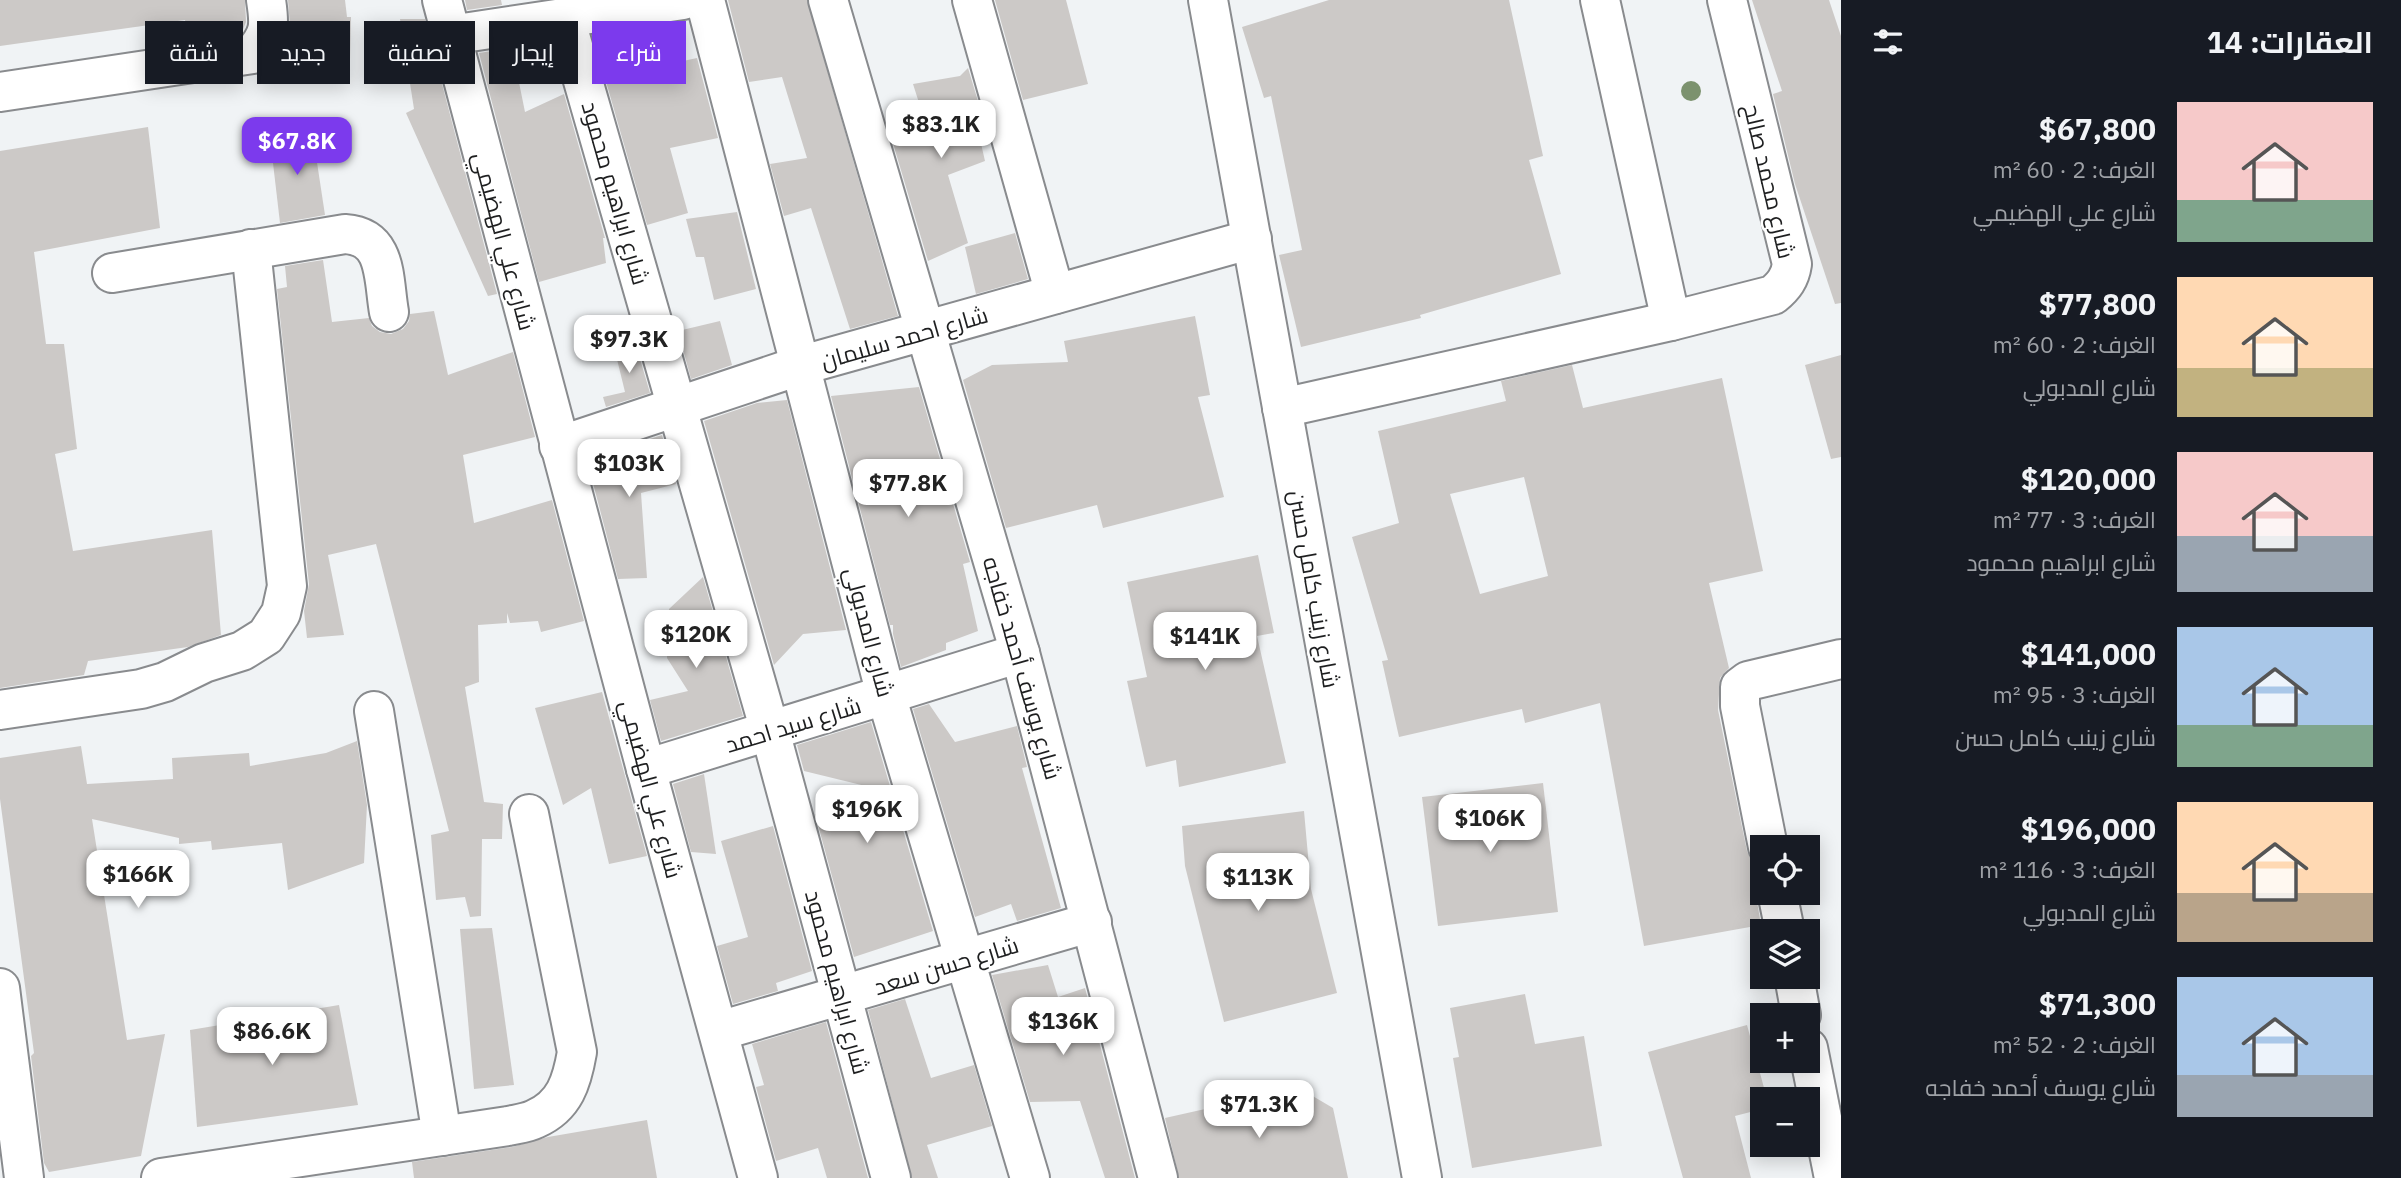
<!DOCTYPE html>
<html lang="ar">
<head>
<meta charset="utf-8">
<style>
  :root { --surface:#171b24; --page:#242831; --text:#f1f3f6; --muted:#9ea1a6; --accent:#7c3aed }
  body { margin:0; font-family:"IBM Plex Sans",Cairo,sans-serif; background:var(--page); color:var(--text); direction:rtl; height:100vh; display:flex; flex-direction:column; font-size:26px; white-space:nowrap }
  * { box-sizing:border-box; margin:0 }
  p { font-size:23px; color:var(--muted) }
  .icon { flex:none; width:38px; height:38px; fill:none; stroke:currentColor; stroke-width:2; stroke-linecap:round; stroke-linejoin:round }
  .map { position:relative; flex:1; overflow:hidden; direction:ltr }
  .side { display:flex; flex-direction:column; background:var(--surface); width:560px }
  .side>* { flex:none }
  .hud { position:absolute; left:21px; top:21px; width:665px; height:63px; direction:rtl; display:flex; gap:14px }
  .buttons { position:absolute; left:1750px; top:835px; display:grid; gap:14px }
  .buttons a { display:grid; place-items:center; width:70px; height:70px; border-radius:0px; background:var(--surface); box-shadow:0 4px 18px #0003; font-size:35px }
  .price { position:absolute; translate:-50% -60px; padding:0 16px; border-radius:14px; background:#fff; color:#222; font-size:23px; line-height:46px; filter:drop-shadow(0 2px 4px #0008) }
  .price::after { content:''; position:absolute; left:50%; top:42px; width:21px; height:16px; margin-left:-10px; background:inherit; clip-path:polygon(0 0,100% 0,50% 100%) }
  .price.active { background:var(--accent); color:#fff }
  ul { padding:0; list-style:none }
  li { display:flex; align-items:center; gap:21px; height:175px; padding:0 28px }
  li span { display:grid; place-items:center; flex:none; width:196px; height:140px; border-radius:0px; color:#555 }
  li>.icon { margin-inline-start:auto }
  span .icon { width:84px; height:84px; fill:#fffc; stroke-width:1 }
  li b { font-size:30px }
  h2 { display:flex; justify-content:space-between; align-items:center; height:84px; padding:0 28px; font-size:30px }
  .chip { padding:0 24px; border-radius:0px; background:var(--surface); box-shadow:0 4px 18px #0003; font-size:24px; line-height:63px }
  .chip.active { background:var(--accent); color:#fff }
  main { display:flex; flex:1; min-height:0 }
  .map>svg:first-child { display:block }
  .building { fill:#ccc9c7; fill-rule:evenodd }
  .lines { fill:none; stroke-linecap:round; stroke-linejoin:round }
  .minor-casing { stroke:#898b8e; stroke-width:42 }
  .minor { stroke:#fff; stroke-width:38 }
  .tree { fill:#7c926e }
  .labels { text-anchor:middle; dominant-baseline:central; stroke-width:5; stroke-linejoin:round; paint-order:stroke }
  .street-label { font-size:23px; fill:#1e1f20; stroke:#fff }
</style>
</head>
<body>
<main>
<section class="side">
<h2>العقارات: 14<svg class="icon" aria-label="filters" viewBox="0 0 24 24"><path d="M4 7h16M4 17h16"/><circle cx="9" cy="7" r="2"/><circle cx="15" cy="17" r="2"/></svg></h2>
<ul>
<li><span style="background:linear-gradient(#f6c9c9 70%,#7fa58c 0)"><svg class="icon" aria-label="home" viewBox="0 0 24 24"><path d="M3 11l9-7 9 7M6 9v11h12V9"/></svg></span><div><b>$67,800</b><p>الغرف: 2 · 60 m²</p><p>شارع علي الهضيمي</p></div></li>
<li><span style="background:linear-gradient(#ffd9b3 65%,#c2b280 0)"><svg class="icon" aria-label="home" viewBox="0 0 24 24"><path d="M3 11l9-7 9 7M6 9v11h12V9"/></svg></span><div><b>$77,800</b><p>الغرف: 2 · 60 m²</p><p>شارع المدبولي</p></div></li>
<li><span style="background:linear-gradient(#f6c9c9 60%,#9aa5b1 0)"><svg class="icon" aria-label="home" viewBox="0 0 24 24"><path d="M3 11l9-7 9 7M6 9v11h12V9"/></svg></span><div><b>$120,000</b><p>الغرف: 3 · 77 m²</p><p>شارع ابراهيم محمود</p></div></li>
<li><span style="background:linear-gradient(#a9c7e8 70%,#7fa58c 0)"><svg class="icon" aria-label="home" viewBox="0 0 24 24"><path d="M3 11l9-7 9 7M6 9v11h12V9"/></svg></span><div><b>$141,000</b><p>الغرف: 3 · 95 m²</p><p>شارع زينب كامل حسن</p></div></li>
<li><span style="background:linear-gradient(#ffd9b3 65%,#b9a48a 0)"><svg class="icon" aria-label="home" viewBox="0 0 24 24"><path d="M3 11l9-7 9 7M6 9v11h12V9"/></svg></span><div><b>$196,000</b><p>الغرف: 3 · 116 m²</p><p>شارع المدبولي</p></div></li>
<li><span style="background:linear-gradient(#a9c7e8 70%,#9aa5b1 0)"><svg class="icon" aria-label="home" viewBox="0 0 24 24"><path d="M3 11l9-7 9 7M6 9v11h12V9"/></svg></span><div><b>$71,300</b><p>الغرف: 2 · 52 m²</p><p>شارع يوسف أحمد خفاجه</p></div></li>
</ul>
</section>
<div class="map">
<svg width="1841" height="1178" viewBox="0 0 1841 1178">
  <rect width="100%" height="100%" fill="#f0f3f5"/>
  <g class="building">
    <path d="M0 0H245L246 22 241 34 189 41 185 20 0 46Z"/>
    <path d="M288 0H345L347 17H351L350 60 281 69V53L287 42 290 26Z"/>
    <path d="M465 0H501L502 5 467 10Z"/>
    <path d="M728 0H807L898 316 850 329 811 208 784 216 770 164 807 158 782 77 749 82Z"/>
    <path d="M995 0H1066L1088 84 1023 100Z"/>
    <path d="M1329 0H1509L1543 156 1529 160 1561 274 1420 315 1421 318 1301 347 1279 255 1302 250 1271 96 1264 98 1242 27Z"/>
    <path d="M1752 0H1829L1841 36V303L1835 304 1795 184 1773 94 1782 91Z"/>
    <path d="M400 19H425L497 294 488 296 406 113 414 109Z"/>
    <path d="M512 48 525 112 564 94 605 238H603L606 263 539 282 479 53Z"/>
    <path d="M697 58 718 138 670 148 688 213 647 225 605 78Z"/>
    <path d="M968 68 981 111 974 113 985 161 948 175 968 243 928 261 892 140 928 131 913 84 960 76Z"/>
    <path d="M311 123 325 215 280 223 271 146Z"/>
    <path d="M148 127 160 228 34 252 46 344H64L77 449 55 454 73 551 212 530 221 635 188 647 88 661 84 675 0 688V151Z"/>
    <path d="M737 212 756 289 714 300 704 257H696L686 219Z"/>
    <path d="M1015 233 1028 279 976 294 965 247Z"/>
    <path d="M323 260 332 322 369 318 372 326 380 332 391 334 403 329 409 321 410 314 434 311 448 375 513 352 535 437 463 455 474 523 552 500 584 621 541 632 538 621 510 623 507 613V623L478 625 479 682 465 687 484 802 503 804 502 839H482L481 916 470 917 465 897 436 900 431 835 449 831 376 544 328 555 344 635 307 638 304 611 309 584 277 289 287 287 285 266Z"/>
    <path d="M1195 316 1210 395 1198 397 1224 497 1103 528 1097 505 1006 528 963 380 992 365 1068 362 1064 341Z"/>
    <path d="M720 321 732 365 691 379 678 331Z"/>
    <path d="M635 342 650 393 606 407 603 397 625 392 614 347Z"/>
    <path d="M1841 355V457L1831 459 1805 365Z"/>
    <path d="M1572 365 1583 408 1722 378 1763 571 1709 583 1729 668 1720 678 1718 710 1747 851 1752 862 1762 868V876L1757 884 1756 896 1761 925 1644 946 1600 703 1525 723 1522 709 1399 737 1382 661 1388 660 1352 537 1399 523 1378 431 1506 401 1501 381ZM1524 477 1548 576 1480 594 1450 494Z"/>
    <path d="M919 387 970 562 963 564 978 631 946 643V650L901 667 893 634V625H890L831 396Z"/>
    <path d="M787 400 846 630 803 634 774 665 704 421 757 403Z"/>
    <path d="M662 435 676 484 641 493 647 578 618 579 587 460Z"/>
    <path d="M1258 555 1274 633 1257 636 1286 763 1179 787 1176 760 1146 767 1127 681 1147 677 1127 582Z"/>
    <path d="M703 577 743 716 661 741 650 700 688 691 667 658 669 609Z"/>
    <path d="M602 692 647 856 609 864 591 788 563 805 535 708Z"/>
    <path d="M929 704 955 742 1017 726 1027 767 1022 768 1061 908 1017 921 1011 904 975 917 913 709Z"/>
    <path d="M871 722 933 931 854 957 815 814 890 792 804 771 797 745Z"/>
    <path d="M357 741 367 805 364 863 288 890 282 843 212 850 211 841 179 844V838L92 819 127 1040 165 1034 141 1156 49 1172 44 1163 31 1056 34 1053 0 799V758L81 746 87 784 173 779 172 758 249 753 250 766 326 753Z"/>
    <path d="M704 774 716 854 691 852 673 784Z"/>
    <path d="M1543 783 1558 912 1438 926 1422 797Z"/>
    <path d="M1304 811 1311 889 1337 993 1224 1022 1185 866 1182 826Z"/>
    <path d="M773 826 812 971 776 983 778 991 733 1004 717 946 748 937 721 841Z"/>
    <path d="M492 928 514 1085 474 1089 460 929Z"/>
    <path d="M1048 965 1058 997 1085 988 1135 1178H1105L1080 1101 1030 1102 992 975Z"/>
    <path d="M1525 994 1535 1044 1584 1036 1602 1146 1472 1168 1453 1058 1459 1057 1450 1008Z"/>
    <path d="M905 999 931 1078 974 1065 992 1126 927 1145 938 1178H912L868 1010Z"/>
    <path d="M339 1005 358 1105 197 1127 190 1030Z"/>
    <path d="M826 1022 868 1178H827L818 1148 776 1161 756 1087 764 1085 752 1044Z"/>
    <path d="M1747 1025 1767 1099H1762V1109L1735 1116 1751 1178H1683L1648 1052Z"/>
    <path d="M1299 1088 1333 1108 1348 1178H1179L1165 1118Z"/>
    <path d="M647 1120 657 1178H414L412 1162 512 1147 548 1137Z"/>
  </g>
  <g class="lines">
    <g class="minor-casing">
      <g id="minor">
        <path d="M442 0 646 769 758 1178"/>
        <path d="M705 0 886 695 1030 1178"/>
        <path d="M828 0 1020 653 1158 1178"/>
        <path d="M972 0 1055 294"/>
        <path d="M1208 0 1422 1178"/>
        <path d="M1600 0 1671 321"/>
        <path d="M565 18 770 731 891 1178"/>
        <path d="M450 35 683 0"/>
        <path d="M0 92 253 54C270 34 270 26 266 0"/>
        <path d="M112 273 345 234C388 237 383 278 389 312"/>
        <path d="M1282 408 1671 321 1773 295C1784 286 1790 278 1792 264L1727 0"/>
        <path d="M559 446 799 366 1252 239"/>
        <path d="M0 710 141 689 165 682 204 663 242 651 266 636 281 613 287 586 251 249"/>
        <path d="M374 711 442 1136"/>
        <path d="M646 769 1020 653"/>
        <path d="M1768 847 1740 706V687L1748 681 1841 659"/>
        <path d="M1777 892 1785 931"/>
        <path d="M1794 976 1801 1015"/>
        <path d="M0 988 24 1178"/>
        <path d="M719 1031 1092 922"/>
        <path d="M1808 1048 1834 1178"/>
        <path d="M161 1178 508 1126C517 1124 527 1123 535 1119 565 1106 572 1081 577 1052L529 814"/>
      </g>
    </g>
    <use href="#minor" class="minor"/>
  </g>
  <circle class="tree" cx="1691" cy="91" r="10"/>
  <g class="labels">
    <g class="street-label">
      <text transform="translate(1770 181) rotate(77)">شارع محمد صالح</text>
      <text transform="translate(616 193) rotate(74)">شارع ابراهيم محمود</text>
      <text transform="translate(505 241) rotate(75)">شارع علي الهضيمي</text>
      <text transform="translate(904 337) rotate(-16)">شارع احمد سليمان</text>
      <text transform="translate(1315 589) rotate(80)">شارع زينب كامل حسن</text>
      <text transform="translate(870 632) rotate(75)">شارع المدبولي</text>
      <text transform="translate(1023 668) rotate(74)">شارع يوسف أحمد خفاجه</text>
      <text transform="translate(793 724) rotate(-17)">شارع سيد احمد</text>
      <text transform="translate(652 789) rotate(75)">شارع علي الهضيمي</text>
      <text transform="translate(946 965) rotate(-17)">شارع حسن سعد</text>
      <text transform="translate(838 982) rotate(75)">شارع ابراهيم محمود</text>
    </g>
  </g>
</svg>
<div class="buttons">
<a><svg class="icon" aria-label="locate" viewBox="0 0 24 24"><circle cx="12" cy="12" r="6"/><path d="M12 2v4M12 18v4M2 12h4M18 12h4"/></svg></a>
<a><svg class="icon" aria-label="layers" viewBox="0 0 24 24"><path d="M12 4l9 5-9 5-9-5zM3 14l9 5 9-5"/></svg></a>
<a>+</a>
<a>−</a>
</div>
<b class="price" style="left:941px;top:160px">$83.1K</b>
<b class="price active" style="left:297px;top:177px">$67.8K</b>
<b class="price" style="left:629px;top:375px">$97.3K</b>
<b class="price" style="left:629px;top:499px">$103K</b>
<b class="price" style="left:908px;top:519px">$77.8K</b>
<b class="price" style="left:696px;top:670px">$120K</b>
<b class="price" style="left:1205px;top:672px">$141K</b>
<b class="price" style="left:867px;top:845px">$196K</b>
<b class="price" style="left:1490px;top:854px">$106K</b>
<b class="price" style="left:138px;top:910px">$166K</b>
<b class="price" style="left:1258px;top:913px">$113K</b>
<b class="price" style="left:1063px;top:1057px">$136K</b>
<b class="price" style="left:272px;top:1067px">$86.6K</b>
<b class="price" style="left:1259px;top:1140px">$71.3K</b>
<div class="hud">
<a class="chip active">شراء</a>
<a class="chip">إيجار</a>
<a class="chip">تصفية</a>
<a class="chip">جديد</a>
<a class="chip">شقة</a>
</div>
</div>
</main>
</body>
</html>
